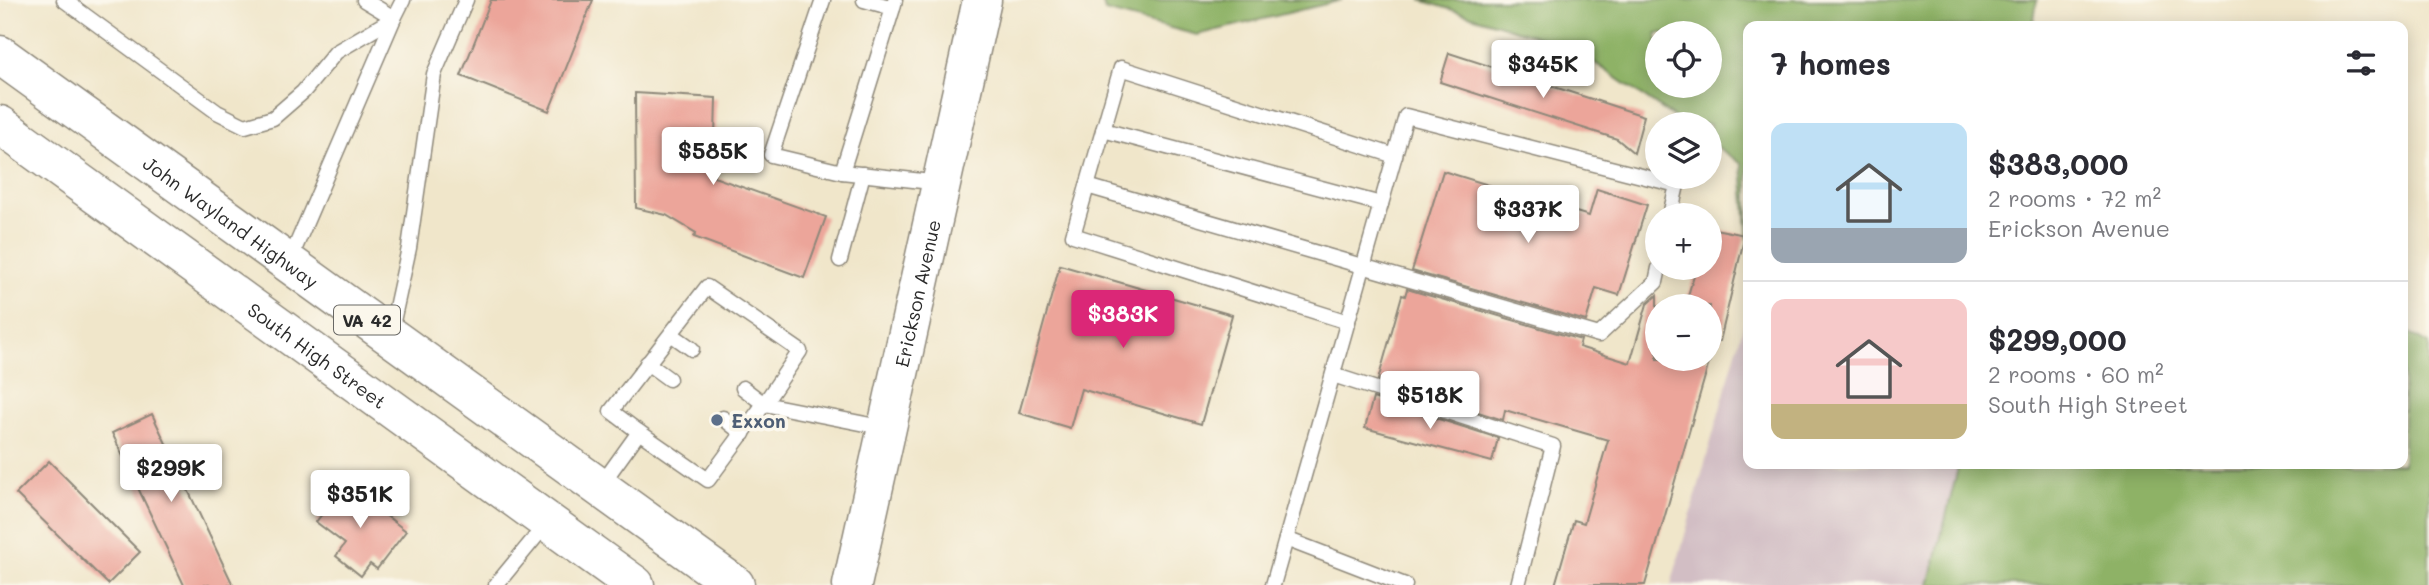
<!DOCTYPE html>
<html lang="en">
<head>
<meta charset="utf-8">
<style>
  :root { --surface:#fff; --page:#f2f2f3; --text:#2b2b33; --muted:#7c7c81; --line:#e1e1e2; --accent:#db2777 }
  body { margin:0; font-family:Mali,sans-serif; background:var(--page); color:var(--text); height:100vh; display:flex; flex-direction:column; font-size:26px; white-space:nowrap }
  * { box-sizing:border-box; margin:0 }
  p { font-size:23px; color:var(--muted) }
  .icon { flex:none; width:38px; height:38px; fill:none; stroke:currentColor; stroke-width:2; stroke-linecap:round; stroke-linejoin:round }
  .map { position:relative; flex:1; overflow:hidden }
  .details { position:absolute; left:1743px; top:21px; width:665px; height:448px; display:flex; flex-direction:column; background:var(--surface); border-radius:14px; box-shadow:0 4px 18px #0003 }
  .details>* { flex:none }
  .tools { position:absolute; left:1645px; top:21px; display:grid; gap:14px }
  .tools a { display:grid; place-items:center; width:77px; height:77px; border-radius:50%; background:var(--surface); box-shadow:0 4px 18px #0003; font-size:35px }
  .price { position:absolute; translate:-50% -60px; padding:0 16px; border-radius:7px; background:#fff; color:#222; font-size:23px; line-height:46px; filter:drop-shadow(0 2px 4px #0008) }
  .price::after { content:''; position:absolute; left:50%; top:42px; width:21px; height:16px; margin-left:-10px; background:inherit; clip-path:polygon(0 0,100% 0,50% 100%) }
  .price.current { background:var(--accent); color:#fff }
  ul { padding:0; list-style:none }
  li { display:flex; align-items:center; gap:21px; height:175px; padding:0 28px }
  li+li { border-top:2px solid var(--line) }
  li span { display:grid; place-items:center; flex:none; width:196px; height:140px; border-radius:14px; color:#555 }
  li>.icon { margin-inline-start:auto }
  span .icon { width:84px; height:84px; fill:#fffc; stroke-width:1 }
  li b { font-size:30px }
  h2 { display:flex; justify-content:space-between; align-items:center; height:84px; padding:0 28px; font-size:30px }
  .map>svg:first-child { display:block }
  .industrial { fill:#d2bec4 }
  .forest { fill:#8eb266; stroke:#5c6e48; stroke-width:2; fill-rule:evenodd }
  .building { fill:#eca59a }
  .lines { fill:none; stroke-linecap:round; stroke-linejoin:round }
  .lane-casing { stroke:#8e887a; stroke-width:17 }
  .primary-casing { stroke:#8e887a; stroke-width:41 }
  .lane { stroke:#fff; stroke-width:14 }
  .primary { stroke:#fff; stroke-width:38 }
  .service-dot { fill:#5c6f8a; stroke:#fbf7ec; stroke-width:2.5 }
  .labels { text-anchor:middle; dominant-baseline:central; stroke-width:7; stroke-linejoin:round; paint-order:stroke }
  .shield { fill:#fbf7ec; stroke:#696865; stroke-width:2 }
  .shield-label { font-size:18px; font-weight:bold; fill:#2b2b2b }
  .street-label { font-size:19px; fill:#2b2b2b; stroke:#fbf7ec }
  .service-label { font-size:19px; font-weight:bold; fill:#4e5e75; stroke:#fbf7ec; text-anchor:start }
</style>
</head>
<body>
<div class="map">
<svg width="2429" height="585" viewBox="0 0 2429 585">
  <rect width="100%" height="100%" fill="#fbf7ec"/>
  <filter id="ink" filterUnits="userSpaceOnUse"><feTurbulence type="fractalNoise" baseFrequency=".0143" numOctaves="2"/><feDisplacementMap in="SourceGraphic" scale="14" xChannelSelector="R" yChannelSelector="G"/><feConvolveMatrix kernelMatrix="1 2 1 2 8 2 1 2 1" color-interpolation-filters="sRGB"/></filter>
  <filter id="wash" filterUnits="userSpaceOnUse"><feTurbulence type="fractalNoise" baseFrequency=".00686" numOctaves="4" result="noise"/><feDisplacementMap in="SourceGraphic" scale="28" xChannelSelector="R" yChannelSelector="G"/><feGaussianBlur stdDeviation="1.57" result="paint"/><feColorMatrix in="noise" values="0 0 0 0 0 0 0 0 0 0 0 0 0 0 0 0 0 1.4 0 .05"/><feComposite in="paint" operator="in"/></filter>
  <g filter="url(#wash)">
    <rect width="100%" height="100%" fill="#f0e6ca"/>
    <path class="industrial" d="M1748 309V464H1959L1929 585H1671Z"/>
    <g class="forest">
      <path d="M1102 0H1342L1197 35 1105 11Z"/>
      <path d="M1421 0H2037L2033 26H1748V241L1742 164 1710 142V124H1684L1573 48ZM1657 33H1710V86H1657Z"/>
      <path d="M2403 329 2429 344V585H1929L1959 464H2403Z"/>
    </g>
    <g id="blocks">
      <g class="building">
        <path d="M491 0H593L549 111 461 76Z"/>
        <path d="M1449 53 1644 116 1634 153 1617 139 1440 82Z"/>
        <path d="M635 93 716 98 714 177 826 217 804 278 694 237 696 233 666 215 636 208Z"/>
        <path d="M1443 171 1589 216 1597 189 1647 205 1619 295 1596 288 1586 321 1412 271Z"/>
        <path d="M1710 228 1745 235 1720 341 1710 340V306H1685L1696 268H1710Z"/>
        <path d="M1060 265 1232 315 1201 424 1081 389 1070 428 1019 413Z"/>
        <path d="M1407 289 1581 340 1579 347 1630 363 1647 304 1657 295V359H1710L1645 585H1555L1574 520 1584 523 1608 440 1505 410 1503 420 1378 380 1402 295 1405 296Z"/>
        <path d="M1373 398 1498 438 1492 462 1365 428Z"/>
        <path d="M152 414 233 585H184L112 433Z"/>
        <path d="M49 461 140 552 108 584 16 494Z"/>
        <path d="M345 484 406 531 377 569 370 564 361 576 336 556 345 544 316 522Z"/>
      </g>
    </g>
  </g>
  <g filter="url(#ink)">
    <use href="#blocks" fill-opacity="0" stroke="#8e887a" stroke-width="2"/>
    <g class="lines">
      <g class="lane-casing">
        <g id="lane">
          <path d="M64 0 217 112 245 126 273 118 303 92 336 52 394 18 403 0"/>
          <path d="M823 0 771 155 842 172 940 183"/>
          <path d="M864 0 893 8 895 0"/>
          <path d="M1103 130 1381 204"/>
          <path d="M842 172 893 8"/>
          <path d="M1087 186 1599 335 1656 282 1659 268"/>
          <path d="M840 260 863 174"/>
          <path d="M289 262 394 18 364 0"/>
          <path d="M1348 322 1073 235 1121 68 1395 156"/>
          <path d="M671 334 692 349"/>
          <path d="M390 335 409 248 434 74 466 0"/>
          <path d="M647 363 669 379"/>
          <path d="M1333 375 1553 446 1518 585"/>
          <path d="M723 418 743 434"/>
          <path d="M639 432 611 411 707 287 800 351 764 404 743 388"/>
          <path d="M601 485 639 432 708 480 764 404 886 428"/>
          <path d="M1286 539 1405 585"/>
          <path d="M496 585 547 523"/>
          <path d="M1273 585 1406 116 1677 185 1670 215"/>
        </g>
      </g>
      <g class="primary-casing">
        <g id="primary">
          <path id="s1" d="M0 55 735 585"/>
          <path id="s2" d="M0 125 635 585"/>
          <path id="s3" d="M852 585 982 0"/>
        </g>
      </g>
      <use href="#lane" class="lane"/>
      <use href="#primary" class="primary"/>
    </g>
  </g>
  <circle class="service-dot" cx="717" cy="420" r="7"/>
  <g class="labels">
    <rect class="shield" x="334" y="305.5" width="66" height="29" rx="5"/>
    <g class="shield-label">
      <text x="367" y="320">VA 42</text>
    </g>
    <g class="street-label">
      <text stroke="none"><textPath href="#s1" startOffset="285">John Wayland Highway</textPath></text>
      <text stroke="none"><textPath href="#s3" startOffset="299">Erickson Avenue</textPath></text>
      <text stroke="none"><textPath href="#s2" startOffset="392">South High Street</textPath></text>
    </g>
    <g class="service-label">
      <text x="731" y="420">Exxon</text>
    </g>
  </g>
</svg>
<div class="tools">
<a><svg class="icon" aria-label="locate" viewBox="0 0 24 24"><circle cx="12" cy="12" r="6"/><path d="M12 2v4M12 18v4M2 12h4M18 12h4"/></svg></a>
<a><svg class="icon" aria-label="layers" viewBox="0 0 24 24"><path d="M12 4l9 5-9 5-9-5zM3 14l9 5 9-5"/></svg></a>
<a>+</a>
<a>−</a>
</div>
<b class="price" style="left:1543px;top:100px">$345K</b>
<b class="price" style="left:713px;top:187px">$585K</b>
<b class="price" style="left:1528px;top:245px">$337K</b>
<b class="price current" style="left:1123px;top:350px">$383K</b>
<b class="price" style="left:1430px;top:431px">$518K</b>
<b class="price" style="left:171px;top:504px">$299K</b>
<b class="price" style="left:360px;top:530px">$351K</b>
<section class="details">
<h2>7 homes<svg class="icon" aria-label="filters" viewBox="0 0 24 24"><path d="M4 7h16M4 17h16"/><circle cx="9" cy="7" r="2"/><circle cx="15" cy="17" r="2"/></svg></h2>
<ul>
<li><span style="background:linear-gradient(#bfe0f5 75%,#9aa5b1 0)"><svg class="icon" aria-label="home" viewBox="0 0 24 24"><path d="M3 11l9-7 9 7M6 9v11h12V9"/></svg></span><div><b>$383,000</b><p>2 rooms · 72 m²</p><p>Erickson Avenue</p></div></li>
<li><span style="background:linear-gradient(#f6c9c9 75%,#c2b280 0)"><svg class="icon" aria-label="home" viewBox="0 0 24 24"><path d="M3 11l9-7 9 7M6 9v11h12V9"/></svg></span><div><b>$299,000</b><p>2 rooms · 60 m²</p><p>South High Street</p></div></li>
</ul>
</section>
</div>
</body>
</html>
